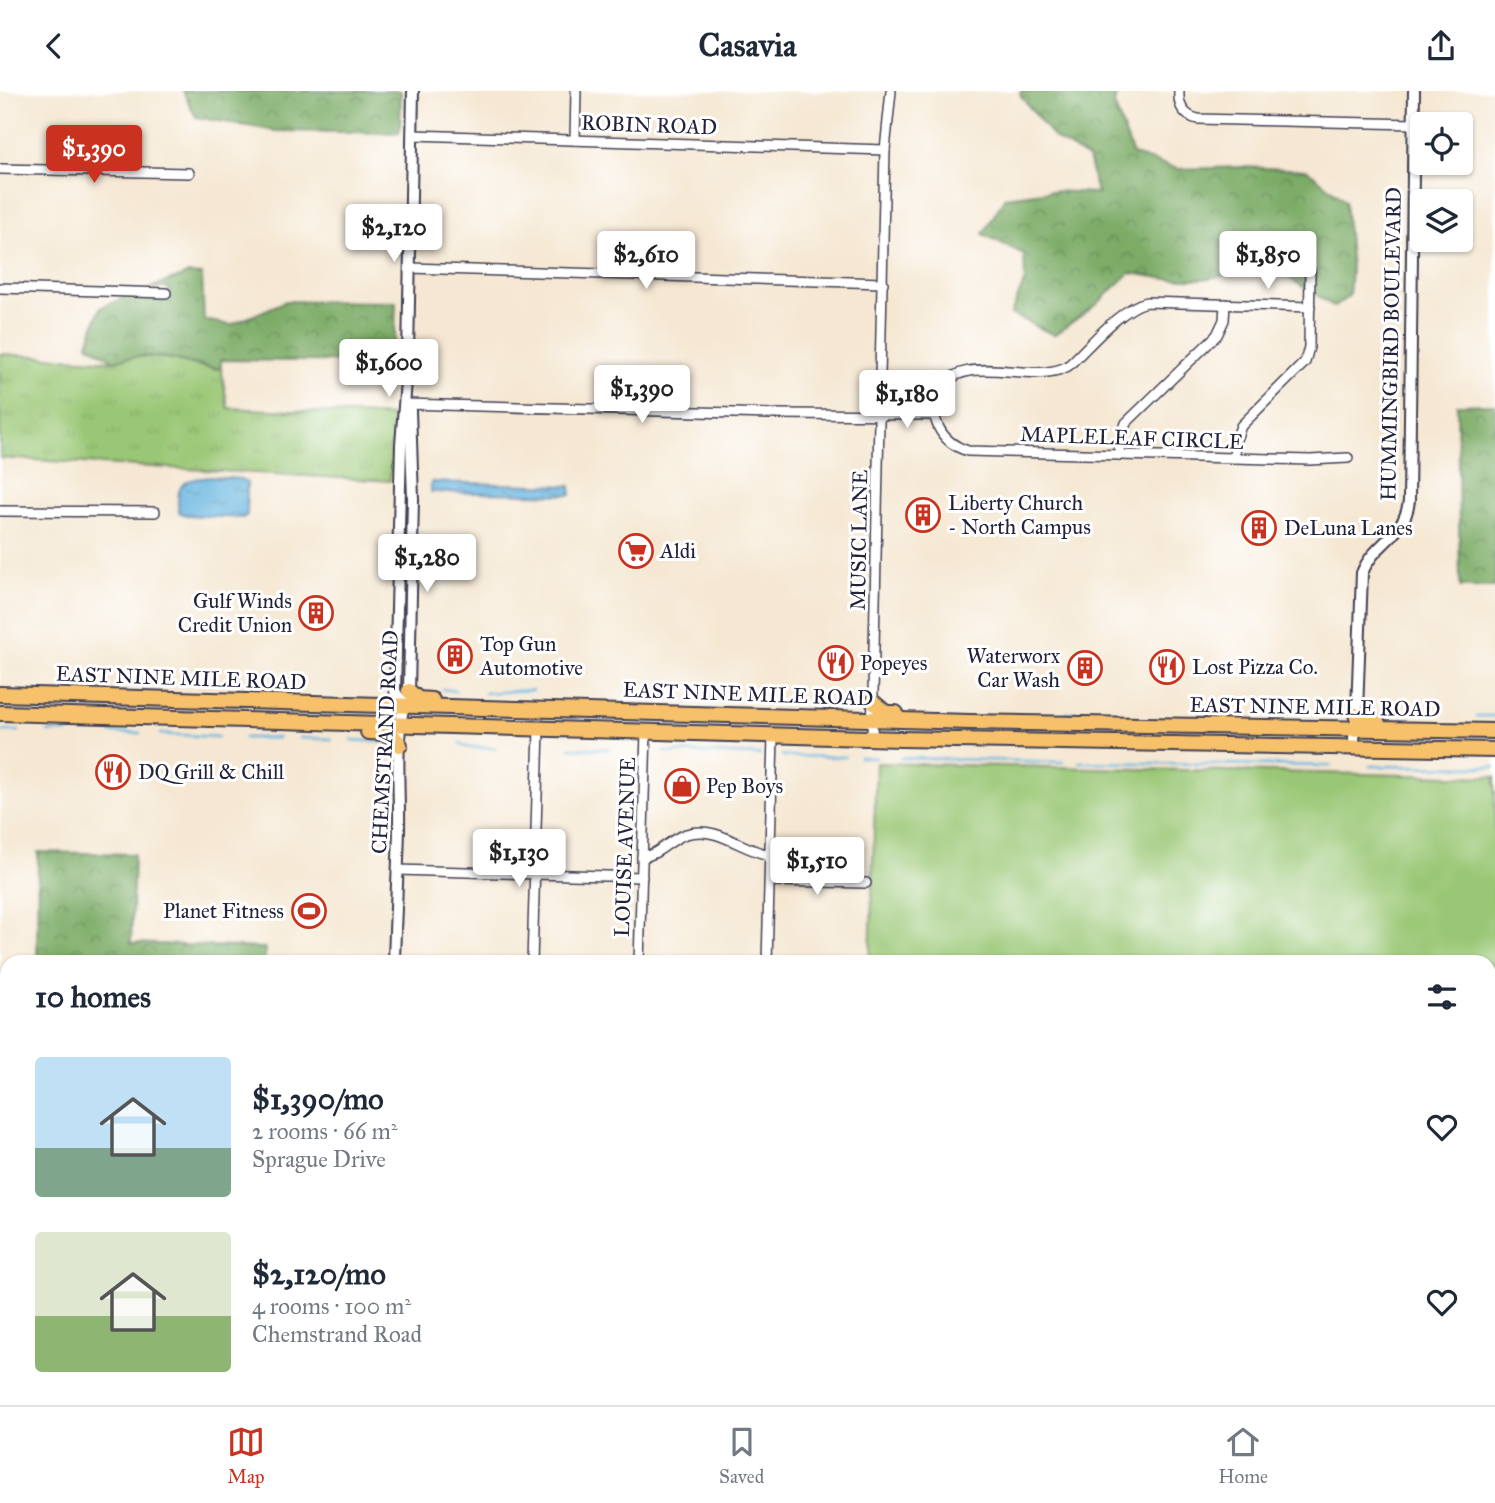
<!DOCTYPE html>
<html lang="en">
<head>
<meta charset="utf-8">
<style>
  :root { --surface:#fff; --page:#f6f6f7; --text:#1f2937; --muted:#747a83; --line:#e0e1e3; --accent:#c8321e }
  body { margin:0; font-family:"IM FELL Great Primer",serif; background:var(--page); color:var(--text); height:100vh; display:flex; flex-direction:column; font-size:26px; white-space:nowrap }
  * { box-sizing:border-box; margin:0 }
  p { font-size:23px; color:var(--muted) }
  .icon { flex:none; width:38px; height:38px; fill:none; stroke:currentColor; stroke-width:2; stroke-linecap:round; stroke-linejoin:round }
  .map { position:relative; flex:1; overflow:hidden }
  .sheet { position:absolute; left:0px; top:864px; width:1496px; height:450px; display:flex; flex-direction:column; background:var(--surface); border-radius:21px 21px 0 0; box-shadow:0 2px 5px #0004 }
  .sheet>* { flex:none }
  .fabs { position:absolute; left:1410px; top:21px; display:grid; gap:14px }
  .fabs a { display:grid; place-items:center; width:63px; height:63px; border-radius:7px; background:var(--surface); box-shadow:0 2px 5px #0004; font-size:35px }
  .price { position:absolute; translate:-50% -60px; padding:0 16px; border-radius:7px; background:#fff; color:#222; font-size:23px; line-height:46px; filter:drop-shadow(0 2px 4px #0008) }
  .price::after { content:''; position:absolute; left:50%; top:42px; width:21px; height:16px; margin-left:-10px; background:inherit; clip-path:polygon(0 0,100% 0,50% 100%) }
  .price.current { background:var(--accent); color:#fff }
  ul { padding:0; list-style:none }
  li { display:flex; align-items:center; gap:21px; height:175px; padding:0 35px }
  li span { display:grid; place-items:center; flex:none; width:196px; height:140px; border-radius:7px; color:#555 }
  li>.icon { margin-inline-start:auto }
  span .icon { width:84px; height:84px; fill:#fffc; stroke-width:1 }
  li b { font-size:30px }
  h2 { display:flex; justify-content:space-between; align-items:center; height:84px; padding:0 35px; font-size:30px }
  header { display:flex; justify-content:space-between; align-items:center; height:91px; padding:0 35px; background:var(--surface); font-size:32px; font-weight:700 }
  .menu { display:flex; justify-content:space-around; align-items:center; height:98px; border-top:2px solid var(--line); background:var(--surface); font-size:19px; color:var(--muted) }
  .menu a { display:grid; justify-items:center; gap:4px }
  .menu .current { color:var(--accent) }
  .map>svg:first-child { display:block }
  .grass { fill:url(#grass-tufts); stroke:#5e7458; stroke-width:2 }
  .forest { fill:url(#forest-crowns); stroke:#4e6750; stroke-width:2 }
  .garden { fill:#9ac774; stroke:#5e7458; stroke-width:2 }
  .water { fill:url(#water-ripples); stroke:#446b8d; stroke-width:2 }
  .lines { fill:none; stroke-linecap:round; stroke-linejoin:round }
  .stream { stroke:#65b4df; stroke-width:2.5 }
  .minor-casing { stroke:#424052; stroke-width:12 }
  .tertiary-casing { stroke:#424052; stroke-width:14 }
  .primary-casing { stroke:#424052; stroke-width:18 }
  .minor { stroke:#fff; stroke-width:9 }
  .tertiary { stroke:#fff; stroke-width:10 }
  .primary { stroke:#f7c06b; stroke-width:14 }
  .labels { text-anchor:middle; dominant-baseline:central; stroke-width:6; stroke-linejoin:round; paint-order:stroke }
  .street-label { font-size:21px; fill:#22223b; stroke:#fff }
  .poi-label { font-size:21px; fill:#22223b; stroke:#fff; text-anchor:start }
</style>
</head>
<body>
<header><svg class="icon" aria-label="back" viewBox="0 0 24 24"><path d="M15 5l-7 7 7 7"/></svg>Casavia<svg class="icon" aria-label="share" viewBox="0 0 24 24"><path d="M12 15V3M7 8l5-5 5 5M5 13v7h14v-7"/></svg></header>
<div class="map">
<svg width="1495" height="1314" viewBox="0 0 1495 1314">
  <defs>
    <pattern id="grass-tufts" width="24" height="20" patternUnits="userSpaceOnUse" patternTransform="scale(1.75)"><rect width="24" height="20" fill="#9ac774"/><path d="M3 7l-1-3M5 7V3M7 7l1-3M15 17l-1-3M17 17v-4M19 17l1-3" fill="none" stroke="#84ab65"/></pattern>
    <pattern id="forest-crowns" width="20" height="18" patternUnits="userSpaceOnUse" patternTransform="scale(1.75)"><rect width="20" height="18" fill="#7bac66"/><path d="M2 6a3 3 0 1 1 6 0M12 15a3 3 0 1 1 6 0" fill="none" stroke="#648c55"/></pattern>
    <pattern id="water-ripples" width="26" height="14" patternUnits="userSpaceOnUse" patternTransform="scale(1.75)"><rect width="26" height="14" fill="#65b4df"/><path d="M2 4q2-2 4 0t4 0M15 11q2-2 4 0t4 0" fill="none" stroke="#5392b6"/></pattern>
  </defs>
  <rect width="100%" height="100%" fill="#fff"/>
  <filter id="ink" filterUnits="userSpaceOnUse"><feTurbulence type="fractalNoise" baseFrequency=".0143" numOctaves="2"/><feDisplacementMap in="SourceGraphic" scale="14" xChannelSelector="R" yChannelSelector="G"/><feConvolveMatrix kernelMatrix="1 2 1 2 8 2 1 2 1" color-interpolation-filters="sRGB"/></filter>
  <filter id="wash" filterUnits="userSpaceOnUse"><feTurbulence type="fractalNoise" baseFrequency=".00686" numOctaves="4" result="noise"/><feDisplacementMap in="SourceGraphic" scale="28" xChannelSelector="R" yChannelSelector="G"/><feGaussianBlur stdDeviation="1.57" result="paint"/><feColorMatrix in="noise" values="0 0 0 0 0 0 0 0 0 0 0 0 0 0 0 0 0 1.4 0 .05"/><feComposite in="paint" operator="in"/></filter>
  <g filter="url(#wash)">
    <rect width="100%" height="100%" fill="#f5e7d1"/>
    <path class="grass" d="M0 263 114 270 134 265 172 268 214 278 221 277 228 317 393 325 390 390 0 367Z"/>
    <g class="forest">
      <path d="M183 0H401L400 42 276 40 196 26Z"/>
      <path d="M1021 0H1117L1114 13 1133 64 1178 78 1244 76 1307 79 1345 109 1351 178 1349 205 1334 216 1314 202V174L1306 175V198L1287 186 1243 182 1202 188H1167L1130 182 1096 214 1054 244 1011 223 1025 189 1024 163 983 143 1005 106 1051 100 1097 102 1088 67 1054 47 1020 4Z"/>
      <path d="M188 183 202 184 204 229 231 234 286 210 396 211 394 271 221 269V277C207 279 191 272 177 269 156 264 135 264 114 270L88 253 100 217 127 205 169 206V197H150Z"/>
      <path d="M1495 313V496H1460L1457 314Z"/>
      <path d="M38 761 134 763 131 852 265 857V871H37Z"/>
    </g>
    <path class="garden" d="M876 672 1495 686V1162H1489V872L870 871Z"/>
    <g class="water">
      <path d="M212 386 241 388 247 392V424L243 427 186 424 179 421C174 390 186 388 212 386Z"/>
      <path d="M431 391 571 395V404L431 401Z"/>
    </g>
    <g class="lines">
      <g class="stream">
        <path d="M443 598 456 600"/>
        <path d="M484 602 532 599"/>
        <path d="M1066 622H1078"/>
        <path d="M1098 622 1119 623"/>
        <path d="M1374 623 1395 624"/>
        <path d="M1476 625H1494"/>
        <path d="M0 640H19"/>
        <path d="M48 641H68"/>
        <path d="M111 642H140"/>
        <path d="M160 643 218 646"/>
        <path d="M244 647H278"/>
        <path d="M299 647 332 648"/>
        <path d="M352 649 382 651"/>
        <path d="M460 652 466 656 495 657"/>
        <path d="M570 657 609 658"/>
        <path d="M664 661 760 664"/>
        <path d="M782 665 845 666"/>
        <path d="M860 666 876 667"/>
        <path d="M901 667 1063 671"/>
        <path d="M1079 671 1331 675"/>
        <path d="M1370 675 1495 676"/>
      </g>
    </g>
  </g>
  <g filter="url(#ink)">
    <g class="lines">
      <g class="minor-casing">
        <g id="minor">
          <path d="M1179 0C1178 14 1183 25 1198 28L1414 33"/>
          <path d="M412 44 885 59"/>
          <path d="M575 49 576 0"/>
          <path d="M0 78 189 82"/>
          <path d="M410 177 883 192"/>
          <path d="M0 197 166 202"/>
          <path d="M1310 216 1147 211C1120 217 1089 256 1068 275 1031 296 957 255 937 305 933 315 934 327 939 337 945 349 955 356 968 360L1310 369 1348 367"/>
          <path d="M404 313 770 323 935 324"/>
          <path d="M880 313 935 314"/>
          <path d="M1119 364 1120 348 1126 332 1217 244 1224 229 1225 213"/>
          <path d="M1234 367 1235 351 1241 335 1305 271 1309 256 1310 179"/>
          <path d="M0 420 155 421"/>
          <path d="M872 648 885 59 891 0"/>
          <path d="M642 766C659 764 670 748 686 743 719 734 740 759 770 764"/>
          <path d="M397 779 642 786"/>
          <path d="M770 790 866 792"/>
          <path d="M532 872 539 638"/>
          <path d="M639 872 646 641"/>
          <path d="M767 872 773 645"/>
          <path d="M0 1154H7"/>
          <path d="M0 1275H7"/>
          <path d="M125 1314 126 1307"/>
          <path d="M251 1314V1307"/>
          <path d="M1001 1314V1307"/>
          <path d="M1119 1314V1307"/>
        </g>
      </g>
      <g class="tertiary-casing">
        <g id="tertiary">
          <path d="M403 614 395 600 401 354 408 264 413 0"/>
          <path d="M1353 657 1357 621 1362 482C1374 451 1405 446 1409 410L1414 0"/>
          <path d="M394 872C395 827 398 782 399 738 400 697 393 635 409 600L413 408 410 319"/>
          <path d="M384 1314V1307"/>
        </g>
      </g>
      <g class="primary-casing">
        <g id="primary">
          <path d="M409 600 418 608 432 609"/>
          <path d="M0 603 970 631 1495 640"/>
          <path d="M873 611 886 622H896"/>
          <path d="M0 622 901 648 1495 659"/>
          <path d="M1356 624 1366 631 1378 632"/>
          <path d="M368 641C380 641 395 642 400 654"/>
        </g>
      </g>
      <use href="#minor" class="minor"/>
      <use href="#tertiary" class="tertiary"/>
      <use href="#primary" class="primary"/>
    </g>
  </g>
  <defs>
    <g id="building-ring" transform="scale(1.75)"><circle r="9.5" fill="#fff" stroke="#c8321e" stroke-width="1.5"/><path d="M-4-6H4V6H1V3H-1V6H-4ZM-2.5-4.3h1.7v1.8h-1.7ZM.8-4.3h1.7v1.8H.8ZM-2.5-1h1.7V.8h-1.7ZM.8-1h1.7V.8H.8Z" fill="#c8321e"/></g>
    <g id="supermarket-ring" transform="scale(1.75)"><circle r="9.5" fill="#fff" stroke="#c8321e" stroke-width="1.5"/><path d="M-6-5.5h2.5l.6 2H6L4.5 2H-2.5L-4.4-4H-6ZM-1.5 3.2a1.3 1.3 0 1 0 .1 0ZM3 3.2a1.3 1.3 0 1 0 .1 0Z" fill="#c8321e"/></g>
    <g id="restaurant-ring" transform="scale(1.75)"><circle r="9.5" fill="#fff" stroke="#c8321e" stroke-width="1.5"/><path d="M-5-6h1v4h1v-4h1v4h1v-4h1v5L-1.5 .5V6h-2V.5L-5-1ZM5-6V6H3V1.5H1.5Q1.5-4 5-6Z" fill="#c8321e"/></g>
    <g id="shop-ring" transform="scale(1.75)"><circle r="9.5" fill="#fff" stroke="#c8321e" stroke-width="1.5"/><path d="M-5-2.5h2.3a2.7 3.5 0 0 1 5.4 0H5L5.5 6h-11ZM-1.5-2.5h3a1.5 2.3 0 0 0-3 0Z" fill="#c8321e"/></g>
    <g id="stadium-ring" transform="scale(1.75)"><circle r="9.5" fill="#fff" stroke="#c8321e" stroke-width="1.5"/><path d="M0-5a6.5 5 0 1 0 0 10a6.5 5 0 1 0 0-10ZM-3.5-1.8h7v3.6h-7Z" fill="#c8321e"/></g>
  </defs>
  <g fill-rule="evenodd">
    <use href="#building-ring" x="923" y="424"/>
    <use href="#building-ring" x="1259" y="437"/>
    <use href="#supermarket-ring" x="636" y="460"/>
    <use href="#building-ring" x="316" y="522"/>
    <use href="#building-ring" x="455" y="565"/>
    <use href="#restaurant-ring" x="836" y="572"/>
    <use href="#restaurant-ring" x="1167" y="576"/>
    <use href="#building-ring" x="1085" y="577"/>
    <use href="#restaurant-ring" x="113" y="681"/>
    <use href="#shop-ring" x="682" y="695"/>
    <use href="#stadium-ring" x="309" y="820"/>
  </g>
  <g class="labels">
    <g class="street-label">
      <text transform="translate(649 34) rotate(2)">ROBIN ROAD</text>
      <text transform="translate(1391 253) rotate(-89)">HUMMINGBIRD BOULEVARD</text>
      <text transform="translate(1132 347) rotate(2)">MAPLELEAF CIRCLE</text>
      <text transform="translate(859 449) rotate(-89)">MUSIC LANE</text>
      <text transform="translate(181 587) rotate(2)">EAST NINE MILE ROAD</text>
      <text transform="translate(748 603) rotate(2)">EAST NINE MILE ROAD</text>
      <text transform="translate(1315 616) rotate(1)">EAST NINE MILE ROAD</text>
      <text transform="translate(385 651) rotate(-87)">CHEMSTRAND ROAD</text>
      <text transform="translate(625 756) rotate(-88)">LOUISE AVENUE</text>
    </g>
    <g class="poi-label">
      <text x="948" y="412">Liberty Church<tspan x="948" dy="24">- North Campus</tspan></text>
      <text x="1284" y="437">DeLuna Lanes</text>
      <text x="660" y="460">Aldi</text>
      <text x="292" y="510" text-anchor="end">Gulf Winds<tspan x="292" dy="24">Credit Union</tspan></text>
      <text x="480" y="553">Top Gun<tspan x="480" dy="24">Automotive</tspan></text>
      <text x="1060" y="565" text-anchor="end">Waterworx<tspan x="1060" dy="24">Car Wash</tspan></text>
      <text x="860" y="572">Popeyes</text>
      <text x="1192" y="576">Lost Pizza Co.</text>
      <text x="138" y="681">DQ Grill &amp; Chill</text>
      <text x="706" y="695">Pep Boys</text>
      <text x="284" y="820" text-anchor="end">Planet Fitness</text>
    </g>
  </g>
</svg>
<div class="fabs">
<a><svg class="icon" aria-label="locate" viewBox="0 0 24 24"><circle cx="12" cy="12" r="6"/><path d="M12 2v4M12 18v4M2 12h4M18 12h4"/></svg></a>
<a><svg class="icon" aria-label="layers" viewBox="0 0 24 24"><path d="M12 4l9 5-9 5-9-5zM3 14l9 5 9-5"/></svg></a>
</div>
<b class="price current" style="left:94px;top:94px">$1,390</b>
<b class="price" style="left:394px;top:173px">$2,120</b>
<b class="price" style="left:646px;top:200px">$2,610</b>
<b class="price" style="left:1268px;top:200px">$1,850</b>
<b class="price" style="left:389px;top:308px">$1,600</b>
<b class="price" style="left:642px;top:334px">$1,390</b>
<b class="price" style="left:907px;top:339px">$1,180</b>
<b class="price" style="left:427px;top:503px">$1,280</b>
<b class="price" style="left:519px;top:798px">$1,130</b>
<b class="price" style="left:817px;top:806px">$1,510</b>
<section class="sheet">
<h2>10 homes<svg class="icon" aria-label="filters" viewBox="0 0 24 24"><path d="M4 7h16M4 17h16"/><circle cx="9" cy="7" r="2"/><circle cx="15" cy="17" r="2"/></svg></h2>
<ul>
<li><span style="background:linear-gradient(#bfe0f5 65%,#7fa58c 0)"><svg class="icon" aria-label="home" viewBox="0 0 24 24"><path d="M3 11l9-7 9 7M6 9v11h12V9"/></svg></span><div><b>$1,390/mo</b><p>2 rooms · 66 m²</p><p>Sprague Drive</p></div><svg class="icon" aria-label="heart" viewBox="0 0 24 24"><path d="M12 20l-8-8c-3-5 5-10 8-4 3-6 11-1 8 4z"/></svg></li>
<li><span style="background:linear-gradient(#dfe7d0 60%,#8fb573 0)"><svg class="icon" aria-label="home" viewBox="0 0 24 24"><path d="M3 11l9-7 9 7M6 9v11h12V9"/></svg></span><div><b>$2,120/mo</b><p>4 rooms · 100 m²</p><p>Chemstrand Road</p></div><svg class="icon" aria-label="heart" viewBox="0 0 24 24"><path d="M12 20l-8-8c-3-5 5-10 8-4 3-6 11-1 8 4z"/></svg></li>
</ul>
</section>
</div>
<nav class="menu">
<a class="current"><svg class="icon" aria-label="map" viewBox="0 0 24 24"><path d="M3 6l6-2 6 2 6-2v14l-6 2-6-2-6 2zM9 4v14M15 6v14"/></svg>Map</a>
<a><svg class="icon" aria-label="saved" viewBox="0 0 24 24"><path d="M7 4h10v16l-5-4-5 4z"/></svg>Saved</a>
<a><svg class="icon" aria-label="home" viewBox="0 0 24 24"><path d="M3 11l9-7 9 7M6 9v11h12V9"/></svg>Home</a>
</nav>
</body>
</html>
